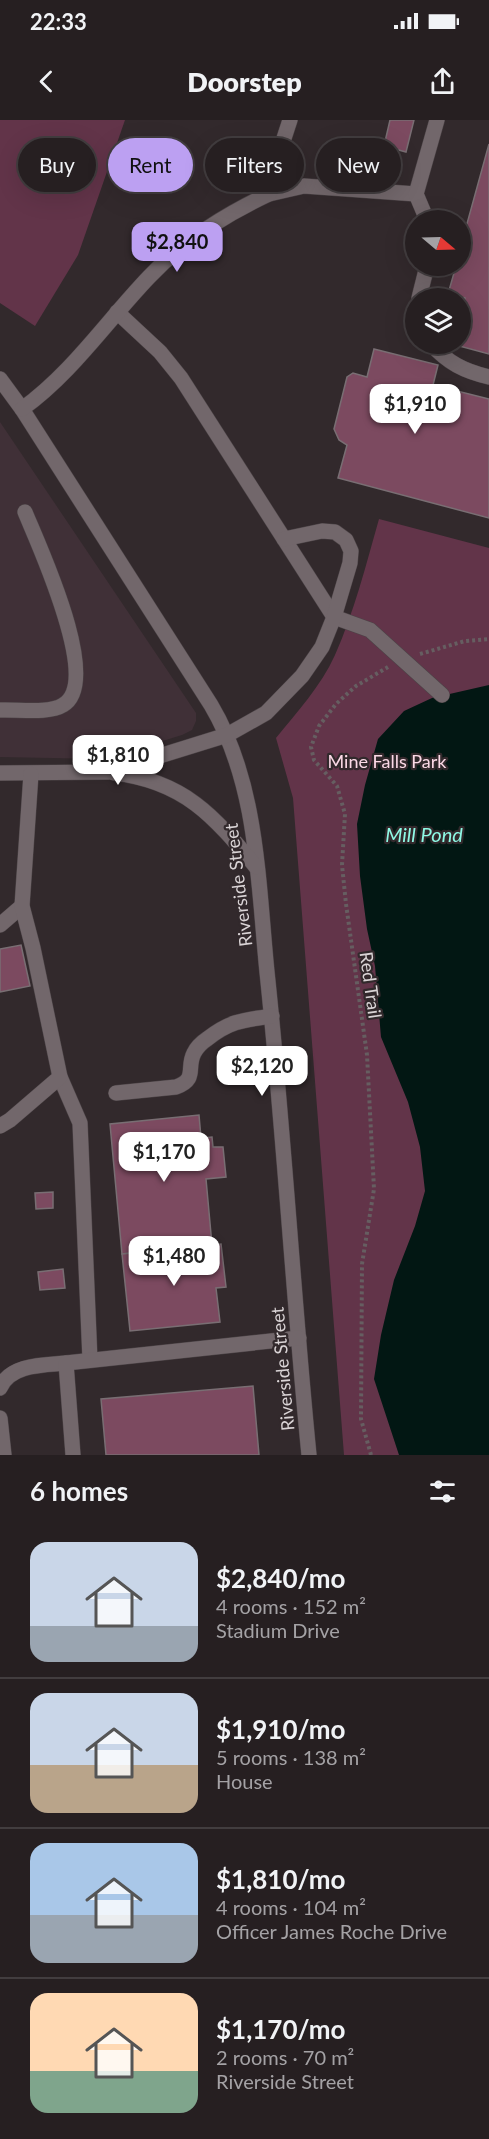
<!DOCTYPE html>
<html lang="en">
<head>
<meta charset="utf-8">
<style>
  :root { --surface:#261f21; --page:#322c2e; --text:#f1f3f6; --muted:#a4a2a5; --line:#423d3f; --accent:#bca0f2 }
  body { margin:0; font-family:Lato,sans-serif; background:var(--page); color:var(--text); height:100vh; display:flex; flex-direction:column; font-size:22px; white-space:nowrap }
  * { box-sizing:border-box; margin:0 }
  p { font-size:20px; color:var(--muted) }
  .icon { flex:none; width:33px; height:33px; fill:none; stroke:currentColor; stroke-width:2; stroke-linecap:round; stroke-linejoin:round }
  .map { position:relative; height:1335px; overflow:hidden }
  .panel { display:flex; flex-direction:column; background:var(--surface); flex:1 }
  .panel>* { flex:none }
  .guide { position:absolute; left:18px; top:18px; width:453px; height:54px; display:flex; gap:12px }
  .needle { width:39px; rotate:109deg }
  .controls { position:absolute; left:405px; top:90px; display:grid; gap:12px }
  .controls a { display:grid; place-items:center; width:66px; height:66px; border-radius:50%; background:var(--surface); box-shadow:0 6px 24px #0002,0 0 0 2px var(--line); font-size:30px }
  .price { position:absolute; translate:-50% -51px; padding:0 14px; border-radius:12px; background:#fff; color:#222; font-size:20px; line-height:39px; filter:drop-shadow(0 2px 3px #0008) }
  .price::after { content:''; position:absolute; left:50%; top:36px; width:18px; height:14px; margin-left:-9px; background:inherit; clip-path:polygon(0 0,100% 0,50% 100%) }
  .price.current { background:var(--accent); color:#111 }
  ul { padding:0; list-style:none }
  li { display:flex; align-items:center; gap:18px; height:150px; padding:0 30px }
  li+li { border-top:2px solid var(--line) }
  li span { display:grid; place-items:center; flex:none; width:168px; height:120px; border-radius:18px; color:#555 }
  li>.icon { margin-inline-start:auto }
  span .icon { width:72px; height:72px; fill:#fffc; stroke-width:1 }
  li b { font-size:26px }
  h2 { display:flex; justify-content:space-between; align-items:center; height:72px; padding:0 30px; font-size:26px }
  .chip { padding:0 21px; border-radius:27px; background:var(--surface); box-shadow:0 6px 24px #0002,0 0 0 2px var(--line); font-size:21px; line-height:54px }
  .chip.current { background:var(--accent); color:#111 }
  .status { display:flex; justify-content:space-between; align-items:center; height:42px; padding:0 30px; background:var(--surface); direction:ltr }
  .status svg { height:16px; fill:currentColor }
  header { display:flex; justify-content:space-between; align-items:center; height:78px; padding:0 30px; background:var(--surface); font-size:27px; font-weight:800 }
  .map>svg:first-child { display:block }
  .built { fill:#403037 }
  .green { fill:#623449 }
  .water { fill:#021713 }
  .building { fill:#7c4a60; stroke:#796e73; stroke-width:1.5 }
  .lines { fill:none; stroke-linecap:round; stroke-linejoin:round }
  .minor-casing { stroke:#4c4447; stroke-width:16 }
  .path { stroke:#665e61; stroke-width:4; stroke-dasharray:3 3; stroke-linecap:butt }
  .minor { stroke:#72676b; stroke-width:15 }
  .labels { text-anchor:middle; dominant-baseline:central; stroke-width:4.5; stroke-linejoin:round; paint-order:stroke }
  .park-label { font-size:18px; fill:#fbd9e6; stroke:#32292c }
  .street-label { font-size:18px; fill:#dad4d6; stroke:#32292c }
  .water-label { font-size:20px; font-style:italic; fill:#8ffae6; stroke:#32292c }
</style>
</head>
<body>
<div class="status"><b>22:33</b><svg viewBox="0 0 49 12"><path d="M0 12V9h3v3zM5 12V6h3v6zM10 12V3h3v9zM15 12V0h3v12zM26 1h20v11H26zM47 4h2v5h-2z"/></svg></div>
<header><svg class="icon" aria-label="back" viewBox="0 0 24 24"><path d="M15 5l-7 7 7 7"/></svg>Doorstep<svg class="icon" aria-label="share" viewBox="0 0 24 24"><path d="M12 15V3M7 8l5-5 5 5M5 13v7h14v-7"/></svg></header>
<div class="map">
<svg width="489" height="1335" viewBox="0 0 489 1335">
  <rect width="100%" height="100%" fill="#32292c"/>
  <path class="built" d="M0 302 196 593V601L192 610 182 615 104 639 0 637Z"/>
  <g class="green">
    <path d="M0 0H125L78 135 35 206 0 183Z"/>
    <path d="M379 399 489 428V1335H344L293 678 276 618C297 592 321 566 335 535 354 492 366 445 379 399Z"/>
  </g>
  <path class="water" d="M489 565V1335H399L374 1259 381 1215 394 1160 415 1106 425 1071 420 1027 408 982 381 917 375 846 367 809 360 756 357 704 365 665 378 619 404 591 432 578Z"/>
  <g class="building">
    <path d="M390 0H414L406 32 384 26Z"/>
    <path d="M489 24V234L452 224H460V193L465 178 448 174 456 146H460V129Z"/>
    <path d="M374 229 438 245 433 265 489 279V398L338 358 347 325 339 320 334 309 347 257 353 253 367 257Z"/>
    <path d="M21 825 30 866 0 872V829Z"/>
    <path d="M199 995 201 1018 212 1017 213 1027H223L226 1057 206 1059 212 1125 122 1134 110 1004Z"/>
    <path d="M53 1072V1088L36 1089 35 1073Z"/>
    <path d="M221 1124 226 1167 216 1168 220 1202 130 1211 122 1134Z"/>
    <path d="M63 1149 65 1168 40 1170 38 1152Z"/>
    <path d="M253 1266 259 1335H106L101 1279Z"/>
  </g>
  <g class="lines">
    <g class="minor-casing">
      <g id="minor">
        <path d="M269 74 304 66 416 74"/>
        <path d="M427 100 416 74 437 0"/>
        <path d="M419 178 427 146"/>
        <path d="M117 192 160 232 181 258 334 497 370 510 442 575"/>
        <path d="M431 224C448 243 464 251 489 257"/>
        <path d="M0 259 22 289 211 585C258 664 258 763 267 852 284 1013 293 1174 309 1335"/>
        <path d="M22 289C72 253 106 202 149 157 183 121 224 95 269 74L273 52 290 0"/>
        <path d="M0 590C17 589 49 594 63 585 103 562 38 424 25 392"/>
        <path d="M0 653 108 652 227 615 266 593 302 556 322 527 334 497 350 443 351 431 346 420 335 412 322 411 284 419"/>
        <path d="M114 653C184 661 214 696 256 747"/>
        <path d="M0 805 22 786"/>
        <path d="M60 957 80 1003 90 1240"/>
        <path d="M116 973 176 967C198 959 186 948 194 933 197 927 201 923 207 919 230 901 243 900 272 896"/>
        <path d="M0 1006 10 1000 60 957 33 828 22 786 31 654"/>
        <path d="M0 1268C10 1244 44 1245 66 1243"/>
        <path d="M0 1298 4 1335"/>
        <path d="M73 1335 66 1243 299 1218"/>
      </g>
    </g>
    <g class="path">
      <path d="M420 534 465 521 489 519"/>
      <path d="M371 1335 361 1299 362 1144 374 1069 367 935 346 784 342 745 345 694 337 666 314 640 311 627 319 606 336 584 356 566 388 547"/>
    </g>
    <use href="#minor" class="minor"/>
  </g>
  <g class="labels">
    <g class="park-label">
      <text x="387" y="641">Mine Falls Park</text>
    </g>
    <g class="street-label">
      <text transform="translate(238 765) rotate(-97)">Riverside Street</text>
      <text transform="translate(371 865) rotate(82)">Red Trail</text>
      <text transform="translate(282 1249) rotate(-95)">Riverside Street</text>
    </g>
    <g class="water-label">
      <text x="424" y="714">Mill Pond</text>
    </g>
  </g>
</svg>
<div class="controls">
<a><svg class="needle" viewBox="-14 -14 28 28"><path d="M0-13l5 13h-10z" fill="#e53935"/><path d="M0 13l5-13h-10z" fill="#a4a2a5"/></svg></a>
<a><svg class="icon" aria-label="layers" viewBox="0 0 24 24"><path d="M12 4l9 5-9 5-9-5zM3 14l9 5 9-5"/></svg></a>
</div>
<b class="price current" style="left:177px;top:153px">$2,840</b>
<b class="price" style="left:415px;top:315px">$1,910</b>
<b class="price" style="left:118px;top:666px">$1,810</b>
<b class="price" style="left:262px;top:977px">$2,120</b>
<b class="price" style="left:164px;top:1063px">$1,170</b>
<b class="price" style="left:174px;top:1167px">$1,480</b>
<div class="guide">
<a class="chip">Buy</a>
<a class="chip current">Rent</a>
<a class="chip">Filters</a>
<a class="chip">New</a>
</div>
</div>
<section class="panel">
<h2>6 homes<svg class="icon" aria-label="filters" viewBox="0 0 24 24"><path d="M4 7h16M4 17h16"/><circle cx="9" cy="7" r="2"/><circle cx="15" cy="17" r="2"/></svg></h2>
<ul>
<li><span style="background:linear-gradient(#c9d6e8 70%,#9aa5b1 0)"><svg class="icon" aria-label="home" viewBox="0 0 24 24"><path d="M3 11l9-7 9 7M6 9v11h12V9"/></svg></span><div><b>$2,840/mo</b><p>4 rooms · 152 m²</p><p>Stadium Drive</p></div></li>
<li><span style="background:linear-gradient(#c9d6e8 60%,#b9a48a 0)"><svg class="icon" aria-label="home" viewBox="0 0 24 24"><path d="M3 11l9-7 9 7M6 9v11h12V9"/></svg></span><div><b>$1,910/mo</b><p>5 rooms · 138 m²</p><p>House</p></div></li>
<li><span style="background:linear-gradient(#a9c7e8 60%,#9aa5b1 0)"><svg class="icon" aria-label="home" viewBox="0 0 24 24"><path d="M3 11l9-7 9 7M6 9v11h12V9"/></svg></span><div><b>$1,810/mo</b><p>4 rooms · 104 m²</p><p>Officer James Roche Drive</p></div></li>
<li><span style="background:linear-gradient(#ffd9b3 65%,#7fa58c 0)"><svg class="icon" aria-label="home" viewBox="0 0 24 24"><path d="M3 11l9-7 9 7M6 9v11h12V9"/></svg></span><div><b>$1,170/mo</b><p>2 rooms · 70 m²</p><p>Riverside Street</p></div></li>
</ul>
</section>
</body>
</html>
